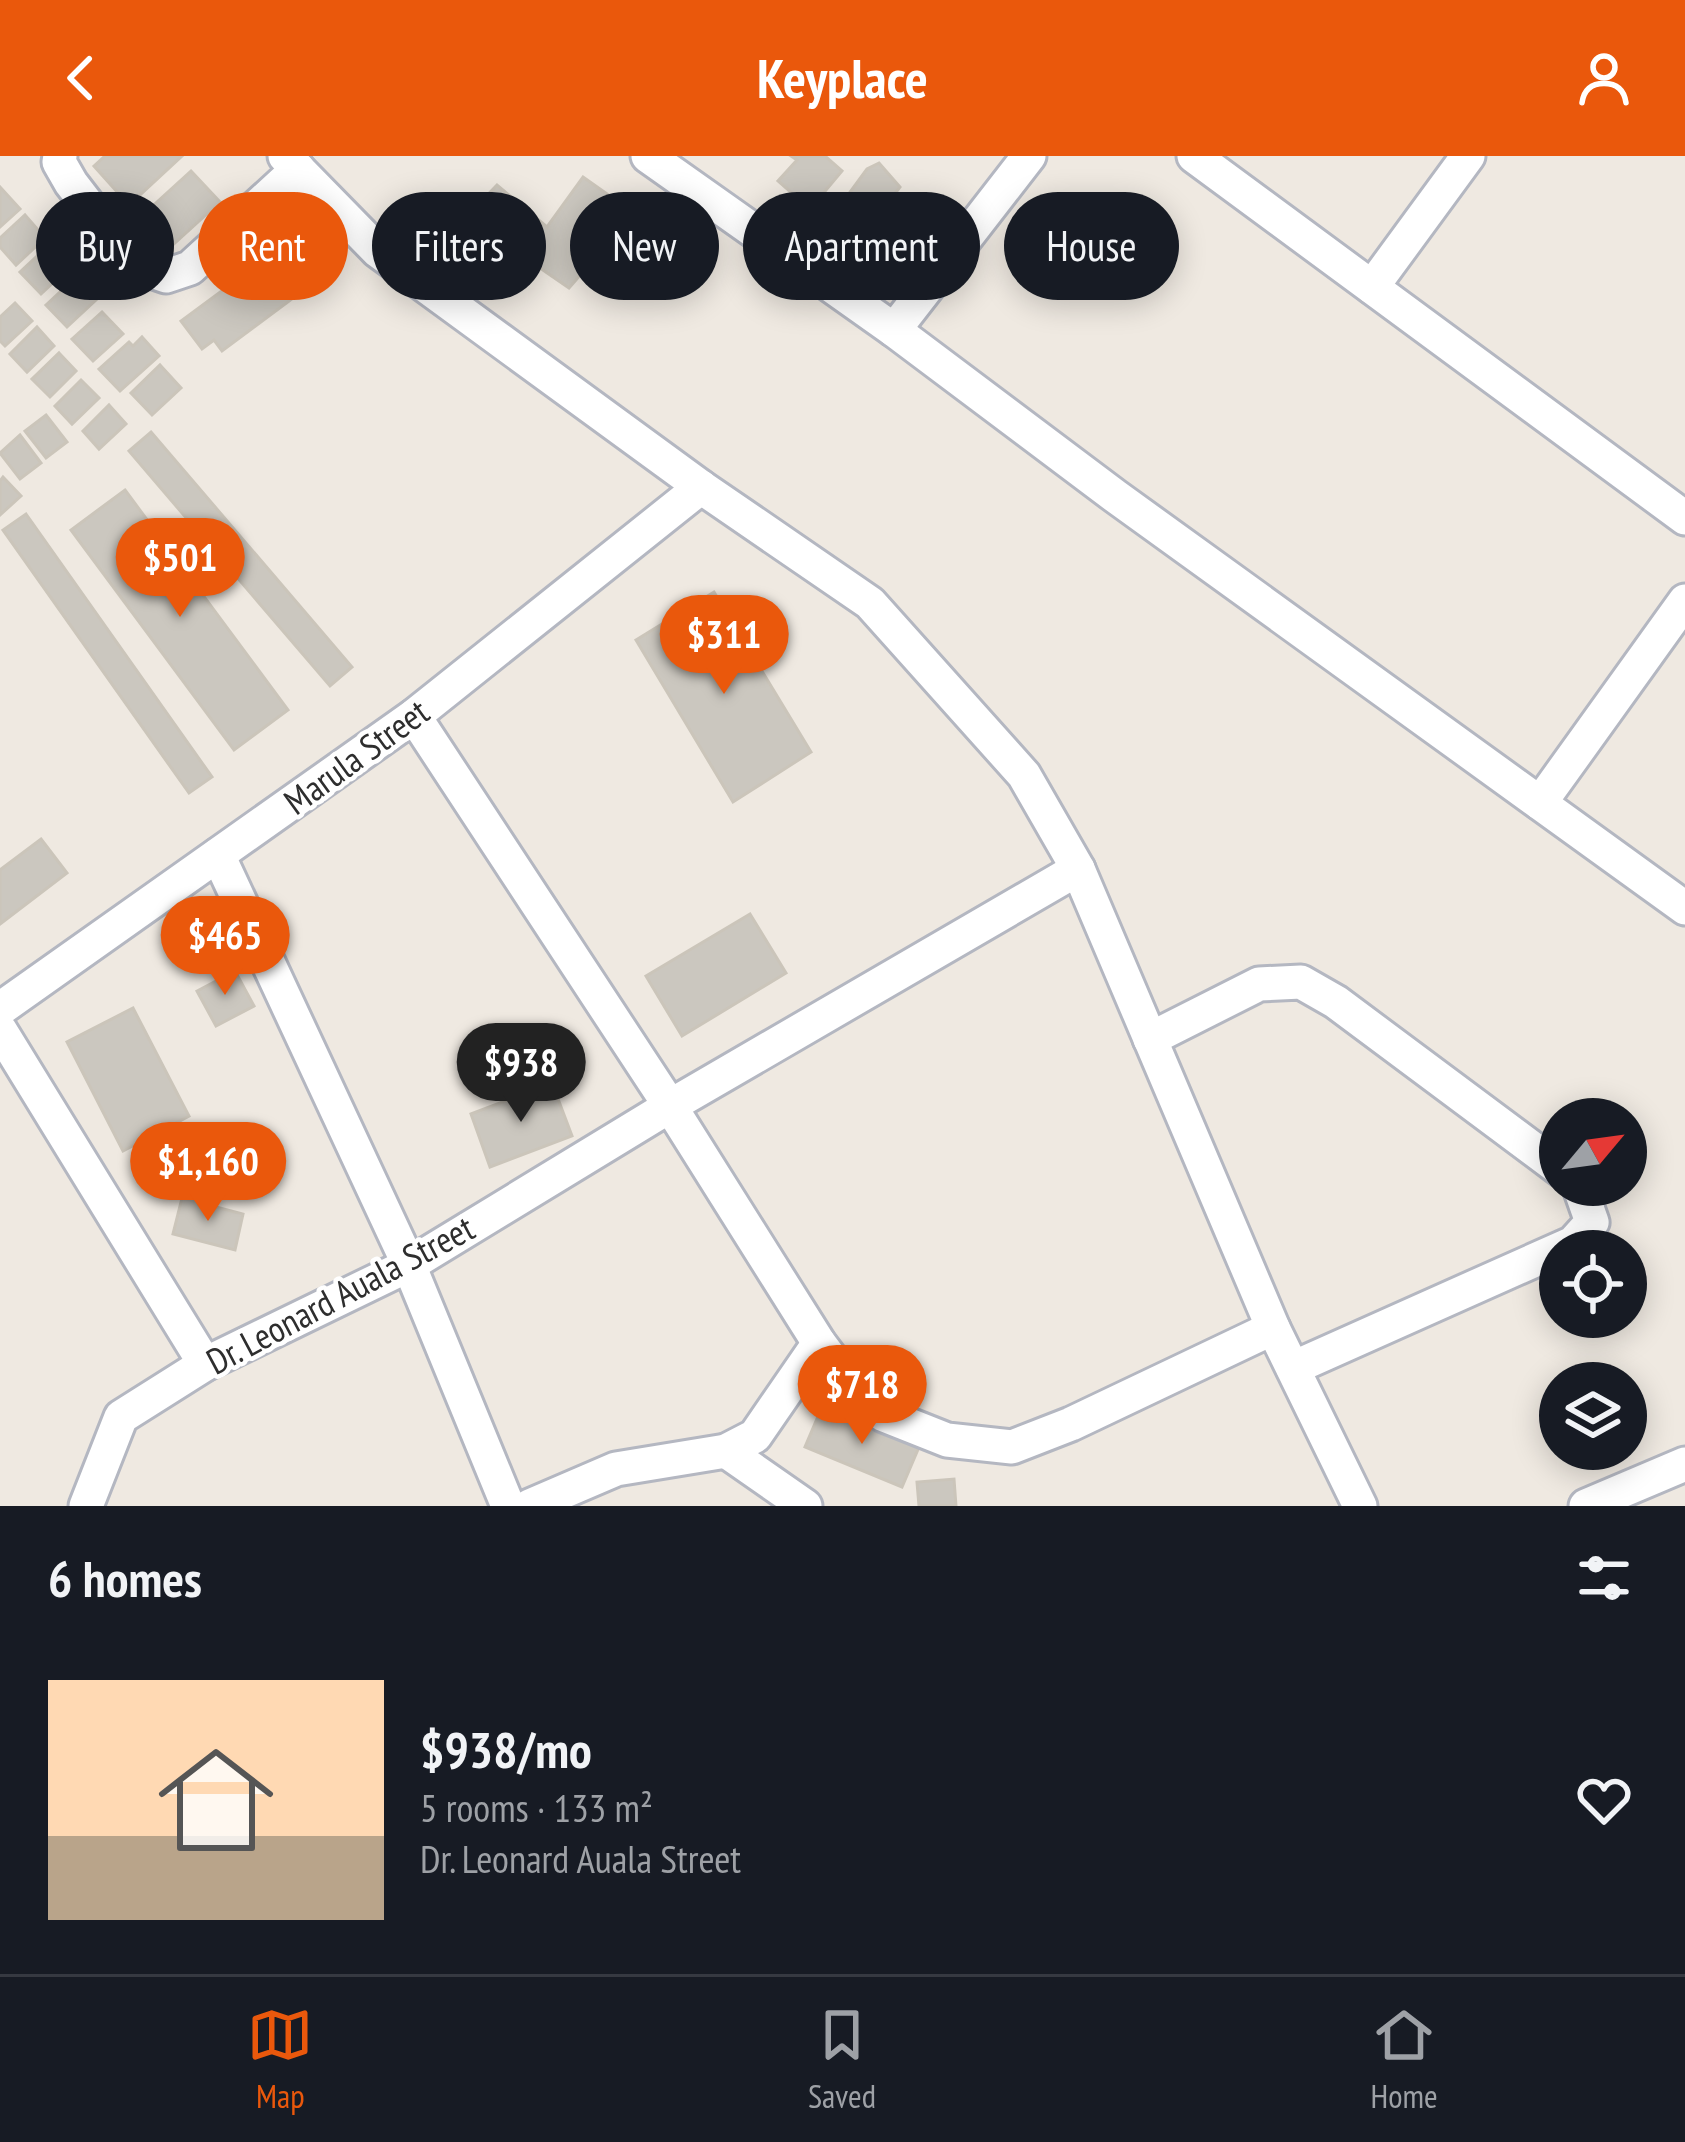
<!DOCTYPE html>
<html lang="en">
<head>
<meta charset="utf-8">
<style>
  :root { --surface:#171b24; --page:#20242c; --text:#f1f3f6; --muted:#9ea1a6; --line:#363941; --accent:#ea580c }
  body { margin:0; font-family:"PT Sans Narrow",sans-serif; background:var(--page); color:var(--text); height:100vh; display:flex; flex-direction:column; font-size:45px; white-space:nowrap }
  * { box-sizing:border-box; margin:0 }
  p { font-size:39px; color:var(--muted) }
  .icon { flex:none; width:66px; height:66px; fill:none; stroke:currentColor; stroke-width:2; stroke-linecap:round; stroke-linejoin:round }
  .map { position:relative; height:1350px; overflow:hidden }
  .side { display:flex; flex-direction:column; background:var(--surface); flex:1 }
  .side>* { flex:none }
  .banner { position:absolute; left:36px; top:36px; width:1614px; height:108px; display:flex; gap:24px }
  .needle { width:78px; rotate:61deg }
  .buttons { position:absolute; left:1539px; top:942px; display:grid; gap:24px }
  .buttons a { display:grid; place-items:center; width:108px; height:108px; border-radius:50%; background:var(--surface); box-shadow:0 6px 30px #0003; font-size:60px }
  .price { position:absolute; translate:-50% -102px; padding:0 27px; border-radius:42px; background:var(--accent); color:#fff; font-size:39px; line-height:78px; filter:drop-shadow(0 3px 6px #0008) }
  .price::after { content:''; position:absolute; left:50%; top:72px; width:36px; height:27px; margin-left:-18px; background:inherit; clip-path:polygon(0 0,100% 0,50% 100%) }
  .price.selected { background:#222; color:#fff }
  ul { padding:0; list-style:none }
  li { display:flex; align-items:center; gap:36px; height:300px; padding:0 48px }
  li+li { border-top:3px solid var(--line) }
  li span { display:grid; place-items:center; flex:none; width:336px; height:240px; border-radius:0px; color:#555 }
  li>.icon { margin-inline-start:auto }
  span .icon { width:144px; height:144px; fill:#fffc; stroke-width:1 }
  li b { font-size:51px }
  h2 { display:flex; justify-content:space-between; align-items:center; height:144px; padding:0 48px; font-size:51px }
  .chip { padding:0 42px; border-radius:54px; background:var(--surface); box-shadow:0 6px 30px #0003; font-size:42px; line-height:108px }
  .chip.selected { background:var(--accent); color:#fff }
  header { display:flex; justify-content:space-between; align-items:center; height:156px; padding:0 48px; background:var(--accent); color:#fff; font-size:54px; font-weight:700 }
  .dock { display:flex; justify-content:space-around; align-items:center; height:168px; border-top:3px solid var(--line); background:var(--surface); font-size:33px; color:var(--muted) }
  .dock a { display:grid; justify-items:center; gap:6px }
  .dock .selected { color:var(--accent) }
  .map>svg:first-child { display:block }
  .building { fill:#cbc7bf; stroke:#cbc5ba; stroke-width:3 }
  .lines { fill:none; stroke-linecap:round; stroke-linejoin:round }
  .minor-casing { stroke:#b4b7c1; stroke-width:39 }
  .minor { stroke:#fff; stroke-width:33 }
  .labels { text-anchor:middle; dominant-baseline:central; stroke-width:9; stroke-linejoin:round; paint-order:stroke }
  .street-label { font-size:36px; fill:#2e2e2e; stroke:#fff }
</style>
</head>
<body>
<header><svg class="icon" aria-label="back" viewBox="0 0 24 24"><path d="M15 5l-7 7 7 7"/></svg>Keyplace<svg class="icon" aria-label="person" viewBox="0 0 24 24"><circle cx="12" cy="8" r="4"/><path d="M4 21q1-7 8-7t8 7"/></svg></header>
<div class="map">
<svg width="1685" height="1350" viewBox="0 0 1685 1350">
  <rect width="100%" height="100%" fill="#efe9e1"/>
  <g class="building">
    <path d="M105 0H182L129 49 94 10Z"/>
    <path d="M791 0H825L842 15 810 53 778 25 797 4Z"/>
    <path d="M879 7 900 31 873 66 845 43 867 13Z"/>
    <path d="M191 15 220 46 164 97 135 66Z"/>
    <path d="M583 21 634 57 569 132 466 61 497 29 547 71Z"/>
    <path d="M0 31 20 53 0 71Z"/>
    <path d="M834 38 873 66 853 86 818 58Z"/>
    <path d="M25 59 45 82 16 109 0 91V82Z"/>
    <path d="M49 89 70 111 41 138 20 116Z"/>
    <path d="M280 92 308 131 222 195 214 184 202 193 181 165Z"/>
    <path d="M75 122 96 144 67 171 46 149Z"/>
    <path d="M15 147 32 165 5 190 0 185V161Z"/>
    <path d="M102 156 123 178 93 205 72 183Z"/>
    <path d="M37 171 54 190 27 216 10 198Z"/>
    <path d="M142 181 159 200 120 235 99 213 129 186 133 190Z"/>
    <path d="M59 197 76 215 50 241 32 223Z"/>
    <path d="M160 209 181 232 152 259 131 237Z"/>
    <path d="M81 224 99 242 72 268 55 250Z"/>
    <path d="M109 249 126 268 99 293 83 275Z"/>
    <path d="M46 259 67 286 46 302 25 275Z"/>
    <path d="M151 276 352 511 330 530 129 295Z"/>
    <path d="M20 279 41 307 20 323 0 297Z"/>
    <path d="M3 321 21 340 0 359V325Z"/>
    <path d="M125 334 288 554 234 594 71 374Z"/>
    <path d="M26 358 212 621 189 637 3 374Z"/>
    <path d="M714 436 811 596 733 646 636 484Z"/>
    <path d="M41 683 67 717 0 768V714Z"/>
    <path d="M750 758 786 817 682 880 646 820Z"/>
    <path d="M235 815 254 850 216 870 197 835Z"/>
    <path d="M133 852 189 960 123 995 67 886Z"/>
    <path d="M552 927 572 980 490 1011 471 958Z"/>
    <path d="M182 1042 243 1058 235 1094 173 1078Z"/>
    <path d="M822 1251 919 1291 902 1331 805 1291Z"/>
    <path d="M954 1323 956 1350H919L917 1326Z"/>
  </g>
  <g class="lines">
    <g class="minor-casing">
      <g id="minor">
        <path d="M60 0 59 6 71 27 134 109 166 120 190 112 298 13"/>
        <path d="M285 0 378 95 701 331 870 447 1024 619 1078 713 1273 1172 1360 1350"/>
        <path d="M648 0 894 174 1115 340 1685 752"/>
        <path d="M1194 0 1685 362"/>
        <path d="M1372 131 1468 0"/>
        <path d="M894 174 1029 0"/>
        <path d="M414 560 670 950 819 1187 859 1240 884 1259 947 1284 1012 1291 1071 1268 1273 1172"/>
        <path d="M1540 647 1685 445"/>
        <path d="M218 699 409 1109 508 1350"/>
        <path d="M0 853 414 560 701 331"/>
        <path d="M0 874 205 1208"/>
        <path d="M1150 883 1259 828 1301 826 1336 846 1560 1013"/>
        <path d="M1293 1212 1573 1087 1592 1066 1579 1029"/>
        <path d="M726 1295 805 1350"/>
        <path d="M86 1350 121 1261 205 1208 409 1109 670 950 1078 713"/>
        <path d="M530 1350 616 1313 726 1295 755 1280 819 1187"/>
        <path d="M1586 1350 1685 1308"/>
      </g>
    </g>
    <use href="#minor" class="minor"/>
  </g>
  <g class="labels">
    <g class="street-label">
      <text transform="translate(356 600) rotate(-36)">Marula Street</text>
      <text transform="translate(340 1138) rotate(-28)">Dr. Leonard Auala Street</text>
    </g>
  </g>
</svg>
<div class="buttons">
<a><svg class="needle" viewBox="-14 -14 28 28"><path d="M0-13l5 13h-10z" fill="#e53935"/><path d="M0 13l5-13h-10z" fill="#9ea1a6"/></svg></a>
<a><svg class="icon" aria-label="locate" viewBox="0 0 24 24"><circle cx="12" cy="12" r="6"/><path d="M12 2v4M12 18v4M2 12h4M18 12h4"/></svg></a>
<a><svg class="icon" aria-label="layers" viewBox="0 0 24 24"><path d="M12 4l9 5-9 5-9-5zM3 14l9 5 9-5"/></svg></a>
</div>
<b class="price" style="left:180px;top:464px">$501</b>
<b class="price" style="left:724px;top:541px">$311</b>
<b class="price" style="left:225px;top:842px">$465</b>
<b class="price selected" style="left:521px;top:969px">$938</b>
<b class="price" style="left:208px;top:1068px">$1,160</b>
<b class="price" style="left:862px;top:1291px">$718</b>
<div class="banner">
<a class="chip">Buy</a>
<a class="chip selected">Rent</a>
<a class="chip">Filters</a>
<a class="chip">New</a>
<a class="chip">Apartment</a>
<a class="chip">House</a>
</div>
</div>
<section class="side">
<h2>6 homes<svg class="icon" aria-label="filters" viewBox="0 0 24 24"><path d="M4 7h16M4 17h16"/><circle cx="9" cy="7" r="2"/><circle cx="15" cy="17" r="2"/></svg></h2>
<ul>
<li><span style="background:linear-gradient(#ffd9b3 65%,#b9a48a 0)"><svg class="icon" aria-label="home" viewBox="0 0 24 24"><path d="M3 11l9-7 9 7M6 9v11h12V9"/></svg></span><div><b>$938/mo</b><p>5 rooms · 133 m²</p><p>Dr. Leonard Auala Street</p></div><svg class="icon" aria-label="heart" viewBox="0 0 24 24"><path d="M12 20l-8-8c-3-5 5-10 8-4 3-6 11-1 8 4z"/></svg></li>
</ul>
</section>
<nav class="dock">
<a class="selected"><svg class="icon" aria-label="map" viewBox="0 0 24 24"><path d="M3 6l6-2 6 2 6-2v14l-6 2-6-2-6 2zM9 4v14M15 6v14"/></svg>Map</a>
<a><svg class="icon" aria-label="saved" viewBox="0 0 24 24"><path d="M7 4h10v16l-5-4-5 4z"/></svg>Saved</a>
<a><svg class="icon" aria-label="home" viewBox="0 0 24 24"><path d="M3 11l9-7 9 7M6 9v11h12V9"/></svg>Home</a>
</nav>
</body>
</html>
